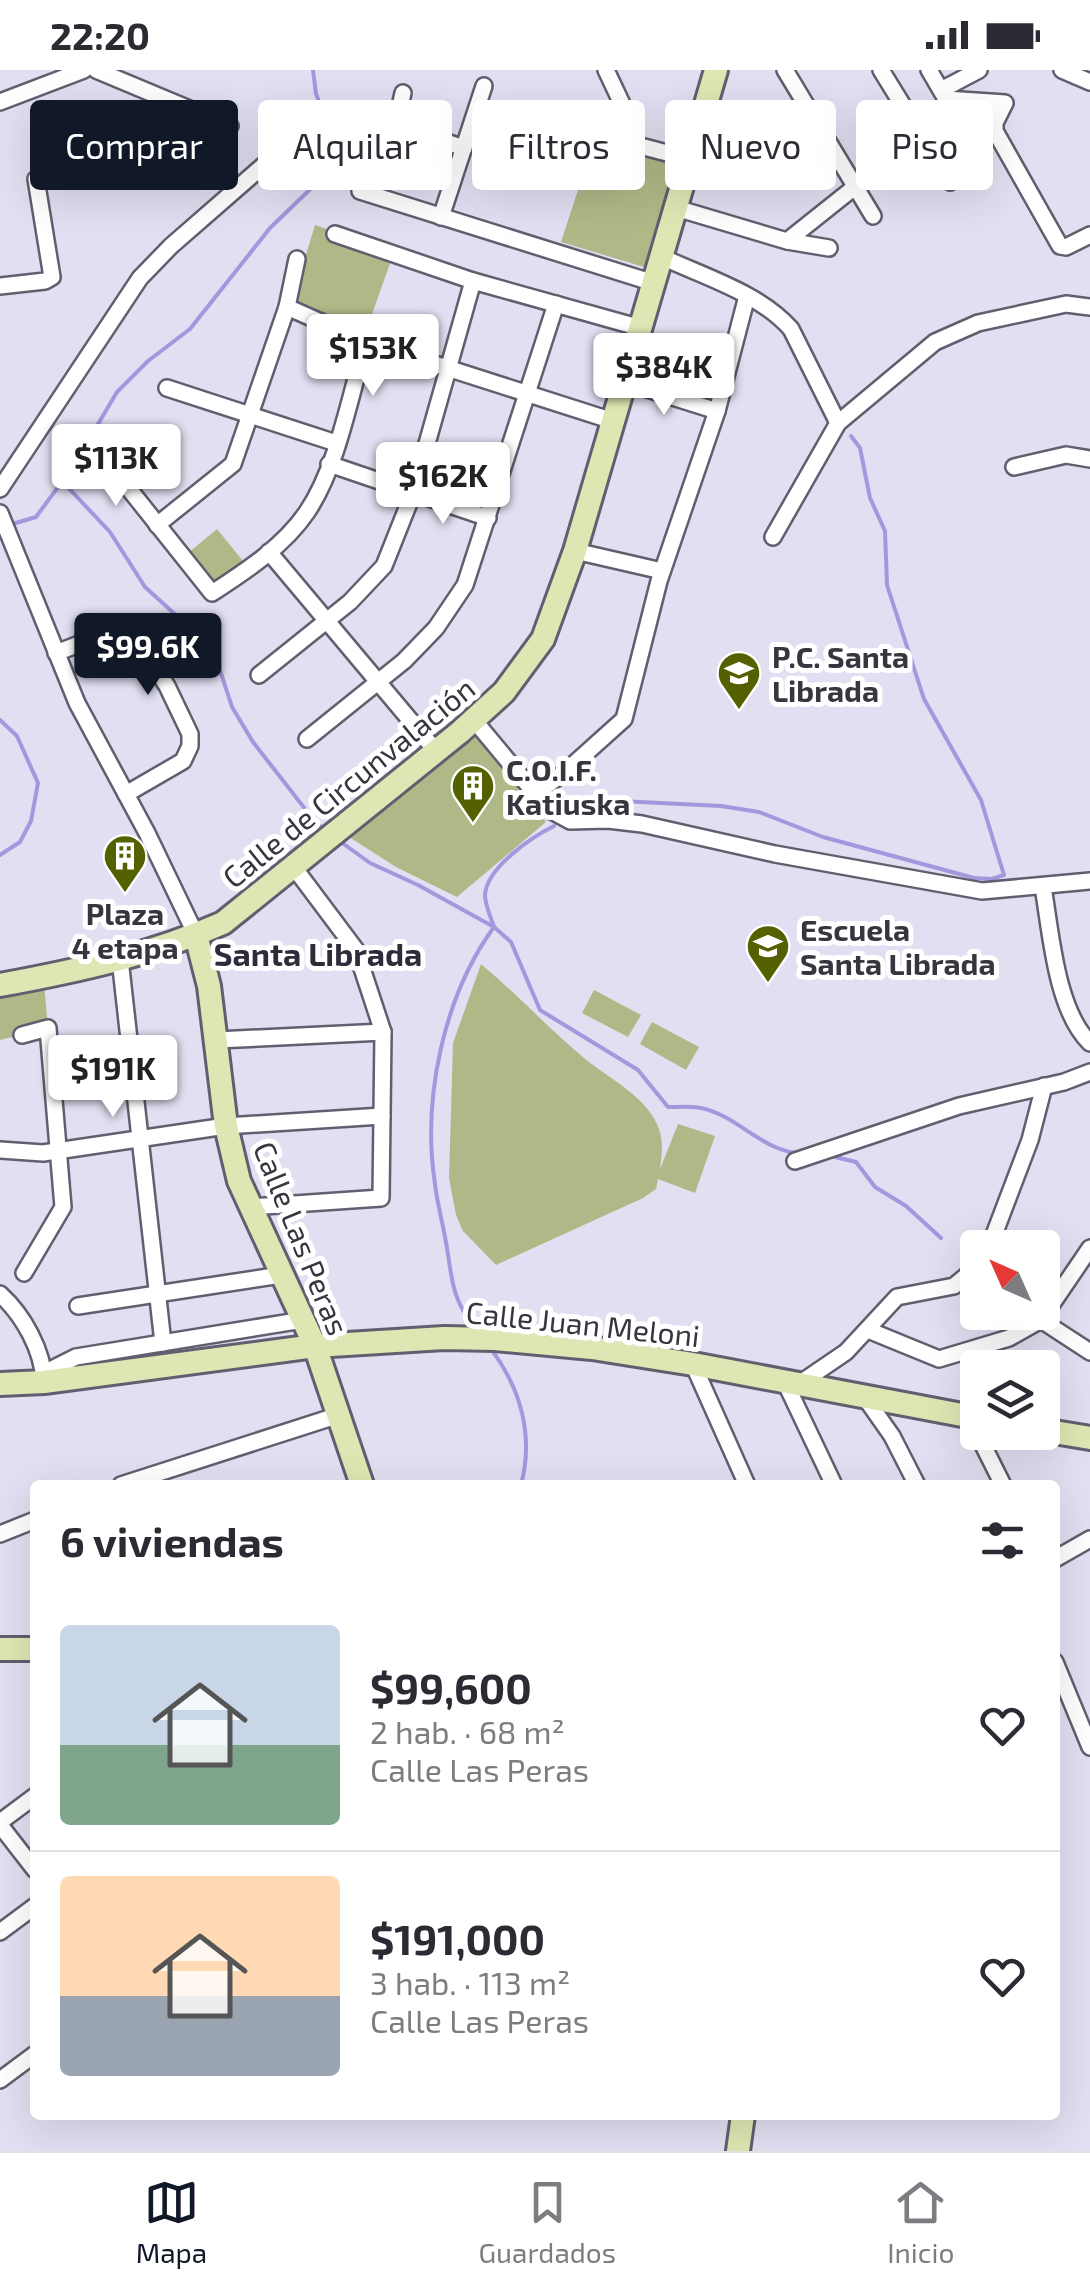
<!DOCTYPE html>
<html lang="es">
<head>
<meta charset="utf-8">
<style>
  :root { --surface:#fff; --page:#f7f7f7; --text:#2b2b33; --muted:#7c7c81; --line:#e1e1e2; --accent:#111827 }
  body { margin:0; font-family:"Exo 2",sans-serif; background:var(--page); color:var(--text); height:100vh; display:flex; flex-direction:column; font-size:38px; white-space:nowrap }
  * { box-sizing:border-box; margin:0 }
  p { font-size:32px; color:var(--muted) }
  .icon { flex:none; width:55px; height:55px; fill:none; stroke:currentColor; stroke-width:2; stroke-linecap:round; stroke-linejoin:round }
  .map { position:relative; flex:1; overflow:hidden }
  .sheet { position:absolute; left:30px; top:1410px; width:1030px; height:640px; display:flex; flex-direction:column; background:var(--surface); border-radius:10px; box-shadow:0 10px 40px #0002 }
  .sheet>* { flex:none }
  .guide { position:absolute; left:30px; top:30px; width:1030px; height:90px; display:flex; gap:20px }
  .needle { width:65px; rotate:315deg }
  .fabs { position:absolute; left:960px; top:1160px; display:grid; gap:20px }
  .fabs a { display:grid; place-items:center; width:100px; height:100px; border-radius:10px; background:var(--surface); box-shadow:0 10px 40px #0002; font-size:50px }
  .price { position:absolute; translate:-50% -85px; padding:0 22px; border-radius:10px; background:#fff; color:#222; font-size:32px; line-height:65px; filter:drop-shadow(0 2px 5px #0008) }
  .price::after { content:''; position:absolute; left:50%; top:60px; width:30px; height:22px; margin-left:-15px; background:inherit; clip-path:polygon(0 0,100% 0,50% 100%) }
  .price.selected { background:var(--accent); color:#fff }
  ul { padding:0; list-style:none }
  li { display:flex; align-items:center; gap:30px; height:250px; padding:0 30px }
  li+li { border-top:2px solid var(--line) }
  li span { display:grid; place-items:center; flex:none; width:280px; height:200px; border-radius:10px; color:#555 }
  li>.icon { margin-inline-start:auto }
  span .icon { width:120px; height:120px; fill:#fffc; stroke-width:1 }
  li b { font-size:42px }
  h2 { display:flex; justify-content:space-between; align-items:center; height:120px; padding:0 30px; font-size:42px }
  .pill { padding:0 35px; border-radius:10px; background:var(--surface); box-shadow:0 10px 40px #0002; font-size:35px; line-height:90px }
  .pill.selected { background:var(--accent); color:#fff }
  .status { display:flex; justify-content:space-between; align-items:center; height:70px; padding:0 50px; background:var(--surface); direction:ltr }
  .status svg { height:28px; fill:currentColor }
  .tab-bar { display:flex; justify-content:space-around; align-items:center; height:140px; border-top:2px solid var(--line); background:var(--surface); font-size:28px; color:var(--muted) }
  .tab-bar a { display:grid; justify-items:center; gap:5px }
  .tab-bar .selected { color:var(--accent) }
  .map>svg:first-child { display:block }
  .green { fill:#afb987 }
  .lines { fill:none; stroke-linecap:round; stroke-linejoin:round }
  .stream { stroke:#a397de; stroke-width:4 }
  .street-casing { stroke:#615f6f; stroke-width:20 }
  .secondary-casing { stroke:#615f6f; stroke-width:28 }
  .street { stroke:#fff; stroke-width:15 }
  .secondary { stroke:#e0e6b3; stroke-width:22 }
  .labels { text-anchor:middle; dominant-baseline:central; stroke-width:10; stroke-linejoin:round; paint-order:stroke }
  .poi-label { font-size:30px; font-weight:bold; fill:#37363e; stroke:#fff; text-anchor:start }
  .street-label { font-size:30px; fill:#37363e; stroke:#fff }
  .neighbourhood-label { font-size:32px; font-weight:bold; fill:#2e2c3b; stroke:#fff }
</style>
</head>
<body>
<div class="status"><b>22:20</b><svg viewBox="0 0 49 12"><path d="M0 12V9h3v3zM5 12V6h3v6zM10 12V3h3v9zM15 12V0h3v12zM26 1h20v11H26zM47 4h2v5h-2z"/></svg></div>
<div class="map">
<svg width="1090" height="2081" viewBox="0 0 1090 2081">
  <rect width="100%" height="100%" fill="#e2dff2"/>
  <g class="green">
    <path d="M595 68 681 89 644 197 561 172Z"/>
    <path d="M315 155 394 182 365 264 291 234Z"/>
    <path d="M217 459 243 491 213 515 188 483Z"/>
    <path d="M472 663 546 752 457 827 396 797 346 765Z"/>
    <path d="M481 894C517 924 548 958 584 988 608 1008 643 1024 657 1054 664 1069 662 1084 660 1099L678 1054 715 1066 695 1123 658 1109 656 1119 643 1128 496 1195 463 1161 456 1145 449 1108 453 973Z"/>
    <path d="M44 913 48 958 0 970V921Z"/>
    <path d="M594 920 641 945 628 967 582 943Z"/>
    <path d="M652 952 699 977 686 1000 640 974Z"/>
  </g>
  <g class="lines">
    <g class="stream">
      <path d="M62 411 110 462 145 517 200 567 219 597 232 637 253 672 316 753 326 760"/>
      <path d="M9 455 36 447 72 398 117 322 148 291 190 259 270 158 324 106 331 78 329 56 316 24 313 0"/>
      <path d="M0 650 17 666 38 713 31 751 20 772 0 785"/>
      <path d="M579 744 620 731 721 736 759 742 823 767 974 808 992 809 1004 805 981 730 924 629 887 515 885 461 870 428 860 378 851 366"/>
      <path d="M341 772 370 793 418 815 494 857 511 872 540 940 638 1000 668 1037C678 1037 691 1036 701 1038 736 1045 762 1080 797 1083"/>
      <path d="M494 857C491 848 485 835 485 825 487 797 532 767 554 756"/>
      <path d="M831 1086 856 1092 875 1117 906 1136 941 1168"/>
      <path d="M476 1260C449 1225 453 1208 445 1167 442 1150 437 1132 435 1114 422 1030 443 927 494 857"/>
      <path d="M491 1279C521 1319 534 1366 521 1415"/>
    </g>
    <g class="street-casing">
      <g id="street">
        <path d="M96 0 230 56"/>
        <path d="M606 0 623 36 621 71 690 89"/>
        <path d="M785 0 873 146"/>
        <path d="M881 0 950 112"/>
        <path d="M929 0 946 29 1005 33 995 53V61L1060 176 1066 177 1090 165"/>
        <path d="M1062 0 1090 12"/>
        <path d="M941 20 979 0"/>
        <path d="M403 23 396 55 464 78"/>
        <path d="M0 32 84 0"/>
        <path d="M360 121 654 213"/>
        <path d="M676 138 787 171 856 116"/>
        <path d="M441 147 484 16"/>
        <path d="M335 164 473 211 641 258"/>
        <path d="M787 171 829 178"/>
        <path d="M662 187C705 207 759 223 791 259L838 353"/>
        <path d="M0 216 45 211 52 207 36 109"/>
        <path d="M287 237 366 272 613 351"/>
        <path d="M625 312 717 341"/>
        <path d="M167 318 336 373"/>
        <path d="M329 394 488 448"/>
        <path d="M110 395 212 523C246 501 284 476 307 442 338 396 350 325 366 272"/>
        <path d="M1014 397 1066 385 1090 389"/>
        <path d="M0 419 140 208 171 176 304 60"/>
        <path d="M0 443 77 633 147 763 196 865"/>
        <path d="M157 455 233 394 287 237 297 189"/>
        <path d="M773 467 838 353 935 272 978 253 1066 234 1090 237"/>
        <path d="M575 481 662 501"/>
        <path d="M269 482 436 681"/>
        <path d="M56 583 115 560 136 568 167 616 190 664V676L183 691 126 724"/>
        <path d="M259 605 350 532 384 496 413 423 473 211"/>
        <path d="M474 650 548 739 570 751 608 750 642 754 775 784 982 821 1090 811"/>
        <path d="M307 669 404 591 436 558 465 515 556 234"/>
        <path d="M535 724 565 702 624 649 659 511 717 341 747 226"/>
        <path d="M1043 817C1051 863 1056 940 1090 973"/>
        <path d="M120 889 163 1273"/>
        <path d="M22 965 48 958 63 1137 24 1203"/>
        <path d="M217 970 383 962"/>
        <path d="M0 1080 43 1083 226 1056 382 1046"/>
        <path d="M795 1091 959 1036 1064 1012 1090 1002"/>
        <path d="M251 1137 381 1128 383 962 356 880 293 796"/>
        <path d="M989 1178 1030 1070 1044 1016"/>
        <path d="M0 1224C23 1245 43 1280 44 1312"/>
        <path d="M78 1236 281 1205"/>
        <path d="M1041 1250 1090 1282"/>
        <path d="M868 1260 939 1289 1009 1268 1041 1250 1090 1178"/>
        <path d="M693 1294 747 1415"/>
        <path d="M44 1303 76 1287 303 1250"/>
        <path d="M785 1312 834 1415"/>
        <path d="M799 1314 846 1282 897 1227 954 1216 978 1196"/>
        <path d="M866 1329 892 1366 917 1415"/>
        <path d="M982 1373 1003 1415"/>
        <path d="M121 1415 339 1345"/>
        <path d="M0 1464 35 1450"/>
        <path d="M1055 1489 1090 1469"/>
        <path d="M1055 1592 1090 1677"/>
        <path d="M0 1752 35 1726"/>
        <path d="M0 1755 35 1800"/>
        <path d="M0 1862 35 1836"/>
        <path d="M0 2010 35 1984"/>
      </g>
    </g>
    <g class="secondary-casing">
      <g id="secondary">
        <path d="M196 865 209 916 226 1056 239 1111 315 1276 362 1415"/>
        <path d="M0 915C76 901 151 885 223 853L460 662 504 622 543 569 575 481 716 0"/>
        <path d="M0 1314 44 1312 315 1276 444 1268 495 1269 592 1278 693 1294 978 1348"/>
        <path d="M1042 1360 1090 1368"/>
        <path d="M0 1579H35"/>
        <path d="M738 2081 743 2045"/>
      </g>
    </g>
    <use href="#street" class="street"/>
    <use href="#secondary" class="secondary"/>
  </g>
  <defs>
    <g id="school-pin" transform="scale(2.25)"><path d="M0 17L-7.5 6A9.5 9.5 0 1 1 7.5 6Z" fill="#556100" stroke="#fff"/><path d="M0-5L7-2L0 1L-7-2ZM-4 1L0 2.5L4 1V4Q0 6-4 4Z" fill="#fff"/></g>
    <g id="building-pin" transform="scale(2.25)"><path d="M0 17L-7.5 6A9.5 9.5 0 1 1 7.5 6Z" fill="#556100" stroke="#fff"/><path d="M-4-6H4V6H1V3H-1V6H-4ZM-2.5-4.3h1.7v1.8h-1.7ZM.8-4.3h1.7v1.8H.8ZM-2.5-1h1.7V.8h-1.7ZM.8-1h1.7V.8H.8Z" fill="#fff"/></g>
  </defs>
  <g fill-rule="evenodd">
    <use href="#school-pin" x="739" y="603"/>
    <use href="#building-pin" x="473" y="716"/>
    <use href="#building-pin" x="125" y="786"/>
    <use href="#school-pin" x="768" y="876"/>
  </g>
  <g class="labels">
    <g class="poi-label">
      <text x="772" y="586">P.C. Santa<tspan x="772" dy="34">Librada</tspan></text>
      <text x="506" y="699">C.O.I.F.<tspan x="506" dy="34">Katiuska</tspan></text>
      <text x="125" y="843" text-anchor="middle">Plaza<tspan x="125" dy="34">4 etapa</tspan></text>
      <text x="800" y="859">Escuela<tspan x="800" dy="34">Santa Librada</tspan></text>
    </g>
    <g class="street-label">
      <text transform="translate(348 712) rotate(-39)">Calle de Circunvalación</text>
      <text transform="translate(302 1168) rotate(68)">Calle Las Peras</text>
      <text transform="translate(583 1253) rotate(6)">Calle Juan Meloni</text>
    </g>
    <g class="neighbourhood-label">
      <text x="318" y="883">Santa Librada</text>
    </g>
  </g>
</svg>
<div class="fabs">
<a><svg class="needle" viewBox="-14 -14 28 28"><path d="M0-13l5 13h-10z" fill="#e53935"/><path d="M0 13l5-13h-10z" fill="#7c7c81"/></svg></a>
<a><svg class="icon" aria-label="layers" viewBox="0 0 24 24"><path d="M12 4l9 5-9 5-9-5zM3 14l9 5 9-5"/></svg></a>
</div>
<b class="price" style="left:373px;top:329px">$153K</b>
<b class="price" style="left:664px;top:348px">$384K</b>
<b class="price" style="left:116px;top:439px">$113K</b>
<b class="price" style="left:443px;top:457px">$162K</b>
<b class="price selected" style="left:148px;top:628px">$99.6K</b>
<b class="price" style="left:113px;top:1050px">$191K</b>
<div class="guide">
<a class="pill selected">Comprar</a>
<a class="pill">Alquilar</a>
<a class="pill">Filtros</a>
<a class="pill">Nuevo</a>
<a class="pill">Piso</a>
</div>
<section class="sheet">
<h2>6 viviendas<svg class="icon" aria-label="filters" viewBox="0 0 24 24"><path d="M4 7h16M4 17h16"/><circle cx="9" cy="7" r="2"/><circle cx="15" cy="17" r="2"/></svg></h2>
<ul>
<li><span style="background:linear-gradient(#c9d6e8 60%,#7fa58c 0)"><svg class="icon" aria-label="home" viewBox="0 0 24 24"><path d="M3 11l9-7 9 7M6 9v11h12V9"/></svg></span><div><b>$99,600</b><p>2 hab. · 68 m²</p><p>Calle Las Peras</p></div><svg class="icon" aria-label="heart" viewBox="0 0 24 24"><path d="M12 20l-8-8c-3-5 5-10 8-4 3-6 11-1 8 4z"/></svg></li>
<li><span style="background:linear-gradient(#ffd9b3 60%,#9aa5b1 0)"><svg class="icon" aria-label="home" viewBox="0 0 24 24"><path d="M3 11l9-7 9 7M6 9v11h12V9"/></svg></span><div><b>$191,000</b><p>3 hab. · 113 m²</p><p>Calle Las Peras</p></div><svg class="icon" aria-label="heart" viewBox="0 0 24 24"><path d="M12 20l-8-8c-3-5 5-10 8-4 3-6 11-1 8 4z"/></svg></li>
</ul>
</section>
</div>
<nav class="tab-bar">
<a class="selected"><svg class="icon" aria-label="map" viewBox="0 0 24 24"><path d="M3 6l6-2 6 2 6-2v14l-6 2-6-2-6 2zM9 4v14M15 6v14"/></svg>Mapa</a>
<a><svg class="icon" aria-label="saved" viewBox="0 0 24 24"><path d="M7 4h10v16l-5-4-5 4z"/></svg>Guardados</a>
<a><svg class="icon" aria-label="home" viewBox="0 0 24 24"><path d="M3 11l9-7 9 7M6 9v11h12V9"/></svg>Inicio</a>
</nav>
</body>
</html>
